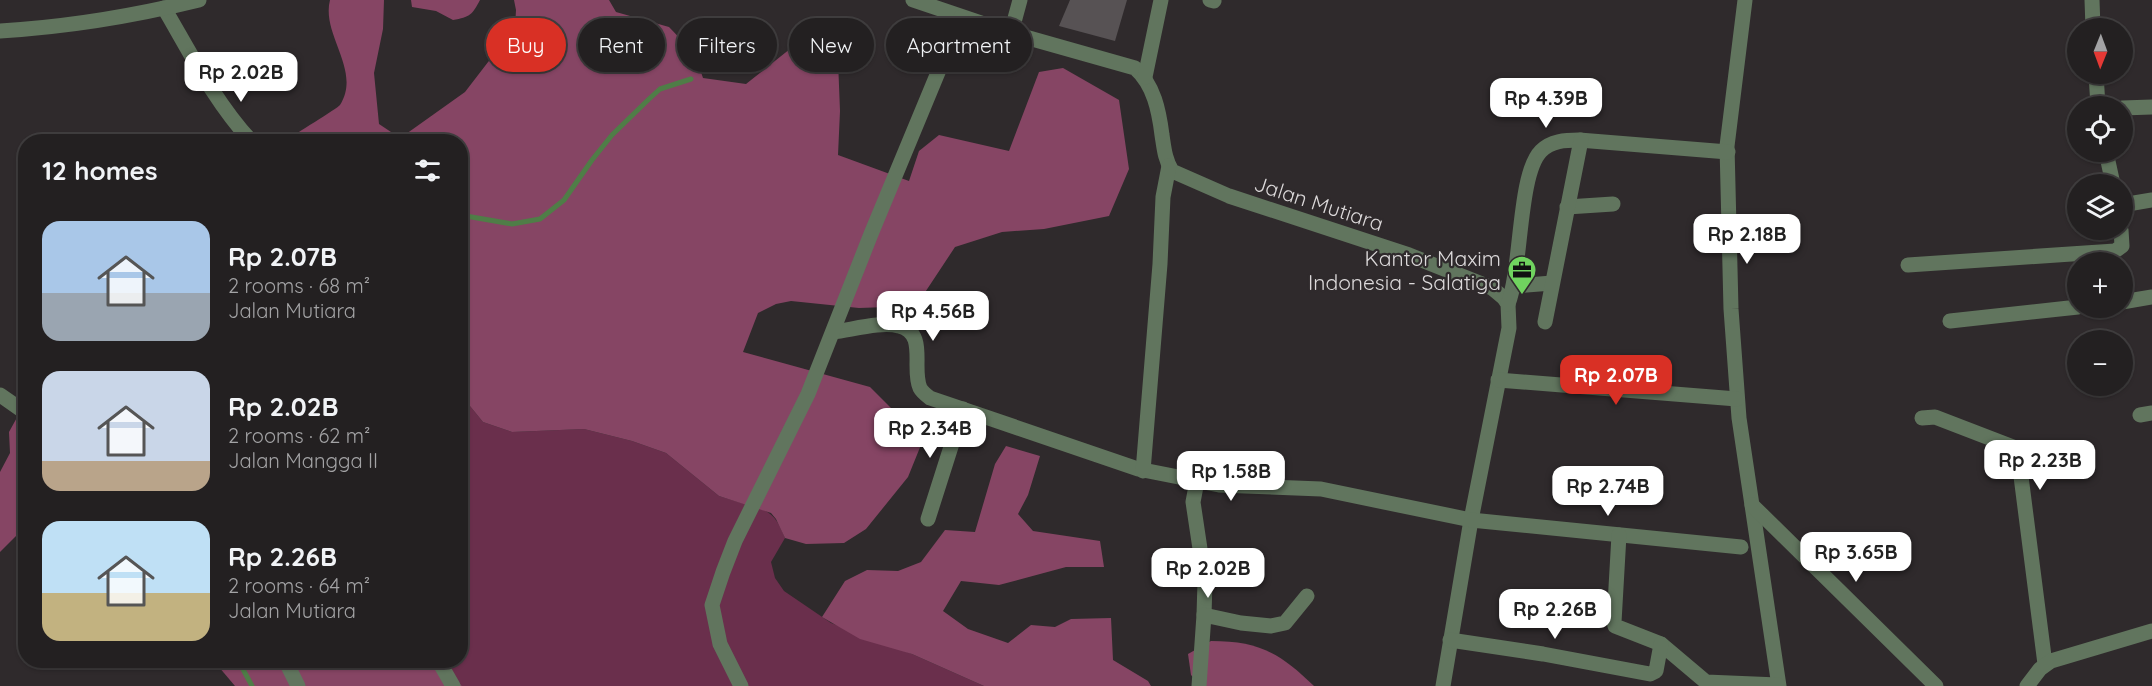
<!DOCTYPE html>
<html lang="en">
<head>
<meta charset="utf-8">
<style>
  :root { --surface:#232021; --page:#2f2d2e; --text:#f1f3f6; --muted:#a3a3a5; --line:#403e3f; --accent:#d93025 }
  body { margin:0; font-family:Quicksand,sans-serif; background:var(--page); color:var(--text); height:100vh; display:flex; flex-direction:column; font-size:22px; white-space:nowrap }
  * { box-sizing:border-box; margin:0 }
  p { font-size:20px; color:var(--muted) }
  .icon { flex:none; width:33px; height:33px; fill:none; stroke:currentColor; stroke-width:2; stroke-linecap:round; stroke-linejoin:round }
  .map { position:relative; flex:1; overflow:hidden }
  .panel { position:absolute; left:18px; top:134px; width:450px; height:534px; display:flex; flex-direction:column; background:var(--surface); border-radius:24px; box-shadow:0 2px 4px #0004,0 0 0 2px var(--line) }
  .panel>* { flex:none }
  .banner { position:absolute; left:486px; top:18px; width:570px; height:54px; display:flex; gap:12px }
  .needle { width:39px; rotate:181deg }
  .tools { position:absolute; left:2067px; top:18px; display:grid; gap:12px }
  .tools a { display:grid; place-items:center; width:66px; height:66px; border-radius:50%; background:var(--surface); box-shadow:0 2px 4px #0004,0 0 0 2px var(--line); font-size:30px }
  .price { position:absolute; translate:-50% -51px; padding:0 14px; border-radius:12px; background:#fff; color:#222; font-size:20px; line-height:39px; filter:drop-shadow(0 2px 3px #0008) }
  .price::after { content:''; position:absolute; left:50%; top:36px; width:18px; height:14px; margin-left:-9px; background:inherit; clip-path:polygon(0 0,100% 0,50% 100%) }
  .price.selected { background:var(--accent); color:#fff }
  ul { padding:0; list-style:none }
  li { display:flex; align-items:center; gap:18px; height:150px; padding:0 24px }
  li span { display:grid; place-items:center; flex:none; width:168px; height:120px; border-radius:18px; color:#555 }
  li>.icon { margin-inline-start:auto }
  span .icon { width:72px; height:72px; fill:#fffc; stroke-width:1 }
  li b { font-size:26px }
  h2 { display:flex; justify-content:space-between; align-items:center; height:72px; padding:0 24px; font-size:26px }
  .pill { padding:0 21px; border-radius:27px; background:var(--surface); box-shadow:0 2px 4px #0004,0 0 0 2px var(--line); font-size:21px; line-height:54px }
  .pill.selected { background:var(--accent); color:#fff }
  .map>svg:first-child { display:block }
  .green { fill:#6a2f4c }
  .forest { fill:#864564 }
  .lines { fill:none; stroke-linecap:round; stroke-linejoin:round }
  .stream { stroke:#4f7d47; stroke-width:5 }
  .building { fill:#575254 }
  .minor { stroke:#61755e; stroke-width:15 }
  .labels { text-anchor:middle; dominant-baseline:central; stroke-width:4.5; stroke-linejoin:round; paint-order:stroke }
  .street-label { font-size:21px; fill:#dcd9da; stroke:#2f2a2c }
  .poi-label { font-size:21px; fill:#dcd9da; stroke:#2f2a2c; text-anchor:end }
</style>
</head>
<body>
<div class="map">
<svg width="2152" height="686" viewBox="0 0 2152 686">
  <rect width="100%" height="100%" fill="#2f2a2c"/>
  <path class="green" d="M461 395 483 422 512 432 584 429 632 441 666 453 719 496 764 510C776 516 780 526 785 538L771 562 775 578 784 591 831 623 912 654 984 686H462L442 660H460Z"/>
  <g class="forest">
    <path d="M330 0H384L383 29 374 73 379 124 391 132 406 134 465 92 515 27 516 10 514 0H609L616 12 669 27 695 54 703 78 746 84 800 41 838 60 840 111 838 155 909 181 919 151 939 135 1009 151 1039 72 1063 68 1119 100 1129 169 1109 216 1044 229 1002 232 955 247 916 306 859 308 791 301 776 304 758 313 743 352 870 387 923 440 908 477 866 529 844 543 806 544 785 538 776 519 771 513 719 496 666 453 632 441 584 429 512 432 483 422 461 395 460 141H286C293 135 338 108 340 105 362 70 321 35 330 0Z"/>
    <path d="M411 0H480C472 15 470 17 453 20L436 11 412 7Z"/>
    <path d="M25 403V527L0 552V472L10 453 9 432Z"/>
    <path d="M1006 446 1040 456 1028 495 1018 514 1033 531 1100 541 1104 567H1066L999 585 961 581 943 611 968 629 1008 643 1031 625 1055 627 1071 619 1111 618 1113 660 1148 681 1151 686H984L912 654 860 639 822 617 845 581 867 570 898 571 921 562 945 530 975 532 995 464Z"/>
    <path d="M1211 641C1259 641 1280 653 1314 686H1201L1191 675 1188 654Z"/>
    <path d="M213 660H442L462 686H235Z"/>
  </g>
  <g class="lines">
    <g class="stream">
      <path d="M460 215 512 224 540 219 564 200 592 160 612 135 649 99 660 89 691 79"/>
      <path d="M238 660 252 686"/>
    </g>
  </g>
  <path class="building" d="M1070 0H1127L1115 41 1059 26Z"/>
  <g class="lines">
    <g class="minor">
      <path d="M913 0 1011 33 1135 68C1154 85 1159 111 1162 135 1164 148 1165 160 1172 171L1229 196 1409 255 1492 288 1504 298 1508 304 1509 328 1471 520 1443 686"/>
      <path d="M1210 0 1214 1"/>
      <path d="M1745 0 1727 146 1731 309 1739 418 1779 686"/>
      <path d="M2092 0 2093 28"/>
      <path d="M164 8C191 54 215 102 251 141"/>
      <path d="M0 31C67 27 134 16 199 0"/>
      <path d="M1011 33 1020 0"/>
      <path d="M2096 74 2098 106"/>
      <path d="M1145 77 1161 0"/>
      <path d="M2122 108 2152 107"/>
      <path d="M2106 152 2113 184"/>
      <path d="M2122 205 2152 200"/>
      <path d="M1567 207 1613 204"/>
      <path d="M1908 265 2115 251 2122 246 2121 230"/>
      <path d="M1514 286 1552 283"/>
      <path d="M2122 302 2152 297"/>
      <path d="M1508 304C1522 268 1518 174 1541 151 1551 141 1565 140 1579 140L1728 152"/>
      <path d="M1950 321 2078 307"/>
      <path d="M1545 322 1581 140"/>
      <path d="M833 332C851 330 882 321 899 326 928 333 911 368 920 388 922 392 926 395 930 398L1138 469 1219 485 1321 489 1471 520 1741 547"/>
      <path d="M1498 380 1737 399"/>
      <path d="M0 395 26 413"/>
      <path d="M2140 415 2152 413"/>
      <path d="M1922 418 1935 417 2013 447 2018 453 2045 664"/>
      <path d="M1143 471 1160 264 1163 197 1169 166"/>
      <path d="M1197 481 1193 502 1205 582 1204 615"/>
      <path d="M1752 505 1936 686"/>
      <path d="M928 519 963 409"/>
      <path d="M1619 535 1614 622 1615 626 1661 644 1706 682 1778 685"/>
      <path d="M1450 640 1543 654 1650 674 1656 671 1661 644"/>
      <path d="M285 660 298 686"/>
      <path d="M438 660 453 686"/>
      <path d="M741 686 720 644 712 605 723 572 735 541 808 394 871 234 961 17"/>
      <path d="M1199 686 1204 615 1241 623 1271 626 1285 623 1307 596"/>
      <path d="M2027 686 2040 669 2051 661 2152 631"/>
    </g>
  </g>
  <defs>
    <g id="office-pin" transform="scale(1.5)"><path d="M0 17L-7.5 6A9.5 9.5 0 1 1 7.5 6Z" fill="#70d35f" stroke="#2f2a2c"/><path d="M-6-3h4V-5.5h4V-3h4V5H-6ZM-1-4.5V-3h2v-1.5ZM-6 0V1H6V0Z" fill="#111"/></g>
  </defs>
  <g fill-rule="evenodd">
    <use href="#office-pin" x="1522" y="270"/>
  </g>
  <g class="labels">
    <g class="street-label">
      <text transform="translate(1319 203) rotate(18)">Jalan Mutiara</text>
    </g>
    <g class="poi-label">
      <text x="1501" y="258">Kantor Maxim<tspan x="1501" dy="24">Indonesia - Salatiga</tspan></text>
    </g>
  </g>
</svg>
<div class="tools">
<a><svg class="needle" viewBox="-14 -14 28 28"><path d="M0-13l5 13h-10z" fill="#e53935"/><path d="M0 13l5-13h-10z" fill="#a3a3a5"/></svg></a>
<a><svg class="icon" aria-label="locate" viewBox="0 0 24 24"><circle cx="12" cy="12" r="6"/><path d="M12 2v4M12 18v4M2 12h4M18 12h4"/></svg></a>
<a><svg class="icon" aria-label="layers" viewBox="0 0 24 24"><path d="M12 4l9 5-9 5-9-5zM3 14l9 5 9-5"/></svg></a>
<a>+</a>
<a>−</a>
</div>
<b class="price" style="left:241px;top:103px">Rp 2.02B</b>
<b class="price" style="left:1546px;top:129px">Rp 4.39B</b>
<b class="price" style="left:1747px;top:265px">Rp 2.18B</b>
<b class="price" style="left:933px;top:342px">Rp 4.56B</b>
<b class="price selected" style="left:1616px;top:406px">Rp 2.07B</b>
<b class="price" style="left:930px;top:459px">Rp 2.34B</b>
<b class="price" style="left:2040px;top:491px">Rp 2.23B</b>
<b class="price" style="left:1231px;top:502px">Rp 1.58B</b>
<b class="price" style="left:1608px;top:517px">Rp 2.74B</b>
<b class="price" style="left:1856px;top:583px">Rp 3.65B</b>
<b class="price" style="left:1208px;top:599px">Rp 2.02B</b>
<b class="price" style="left:1555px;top:640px">Rp 2.26B</b>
<div class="banner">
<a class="pill selected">Buy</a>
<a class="pill">Rent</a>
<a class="pill">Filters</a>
<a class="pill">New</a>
<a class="pill">Apartment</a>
</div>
<section class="panel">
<h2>12 homes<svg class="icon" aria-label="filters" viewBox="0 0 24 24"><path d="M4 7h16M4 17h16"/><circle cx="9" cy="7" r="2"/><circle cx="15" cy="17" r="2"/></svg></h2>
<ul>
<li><span style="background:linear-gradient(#a9c7e8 60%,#9aa5b1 0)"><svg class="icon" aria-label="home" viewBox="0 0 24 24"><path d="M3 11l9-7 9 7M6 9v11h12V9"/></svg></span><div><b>Rp 2.07B</b><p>2 rooms · 68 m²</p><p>Jalan Mutiara</p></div></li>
<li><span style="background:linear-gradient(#c9d6e8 75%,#b9a48a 0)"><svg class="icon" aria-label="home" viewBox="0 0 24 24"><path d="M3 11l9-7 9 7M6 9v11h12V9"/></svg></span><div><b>Rp 2.02B</b><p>2 rooms · 62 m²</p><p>Jalan Mangga II</p></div></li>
<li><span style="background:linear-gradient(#bfe0f5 60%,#c2b280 0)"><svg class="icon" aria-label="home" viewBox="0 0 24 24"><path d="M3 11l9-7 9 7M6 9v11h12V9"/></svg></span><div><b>Rp 2.26B</b><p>2 rooms · 64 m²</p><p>Jalan Mutiara</p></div></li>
</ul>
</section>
</div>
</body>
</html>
